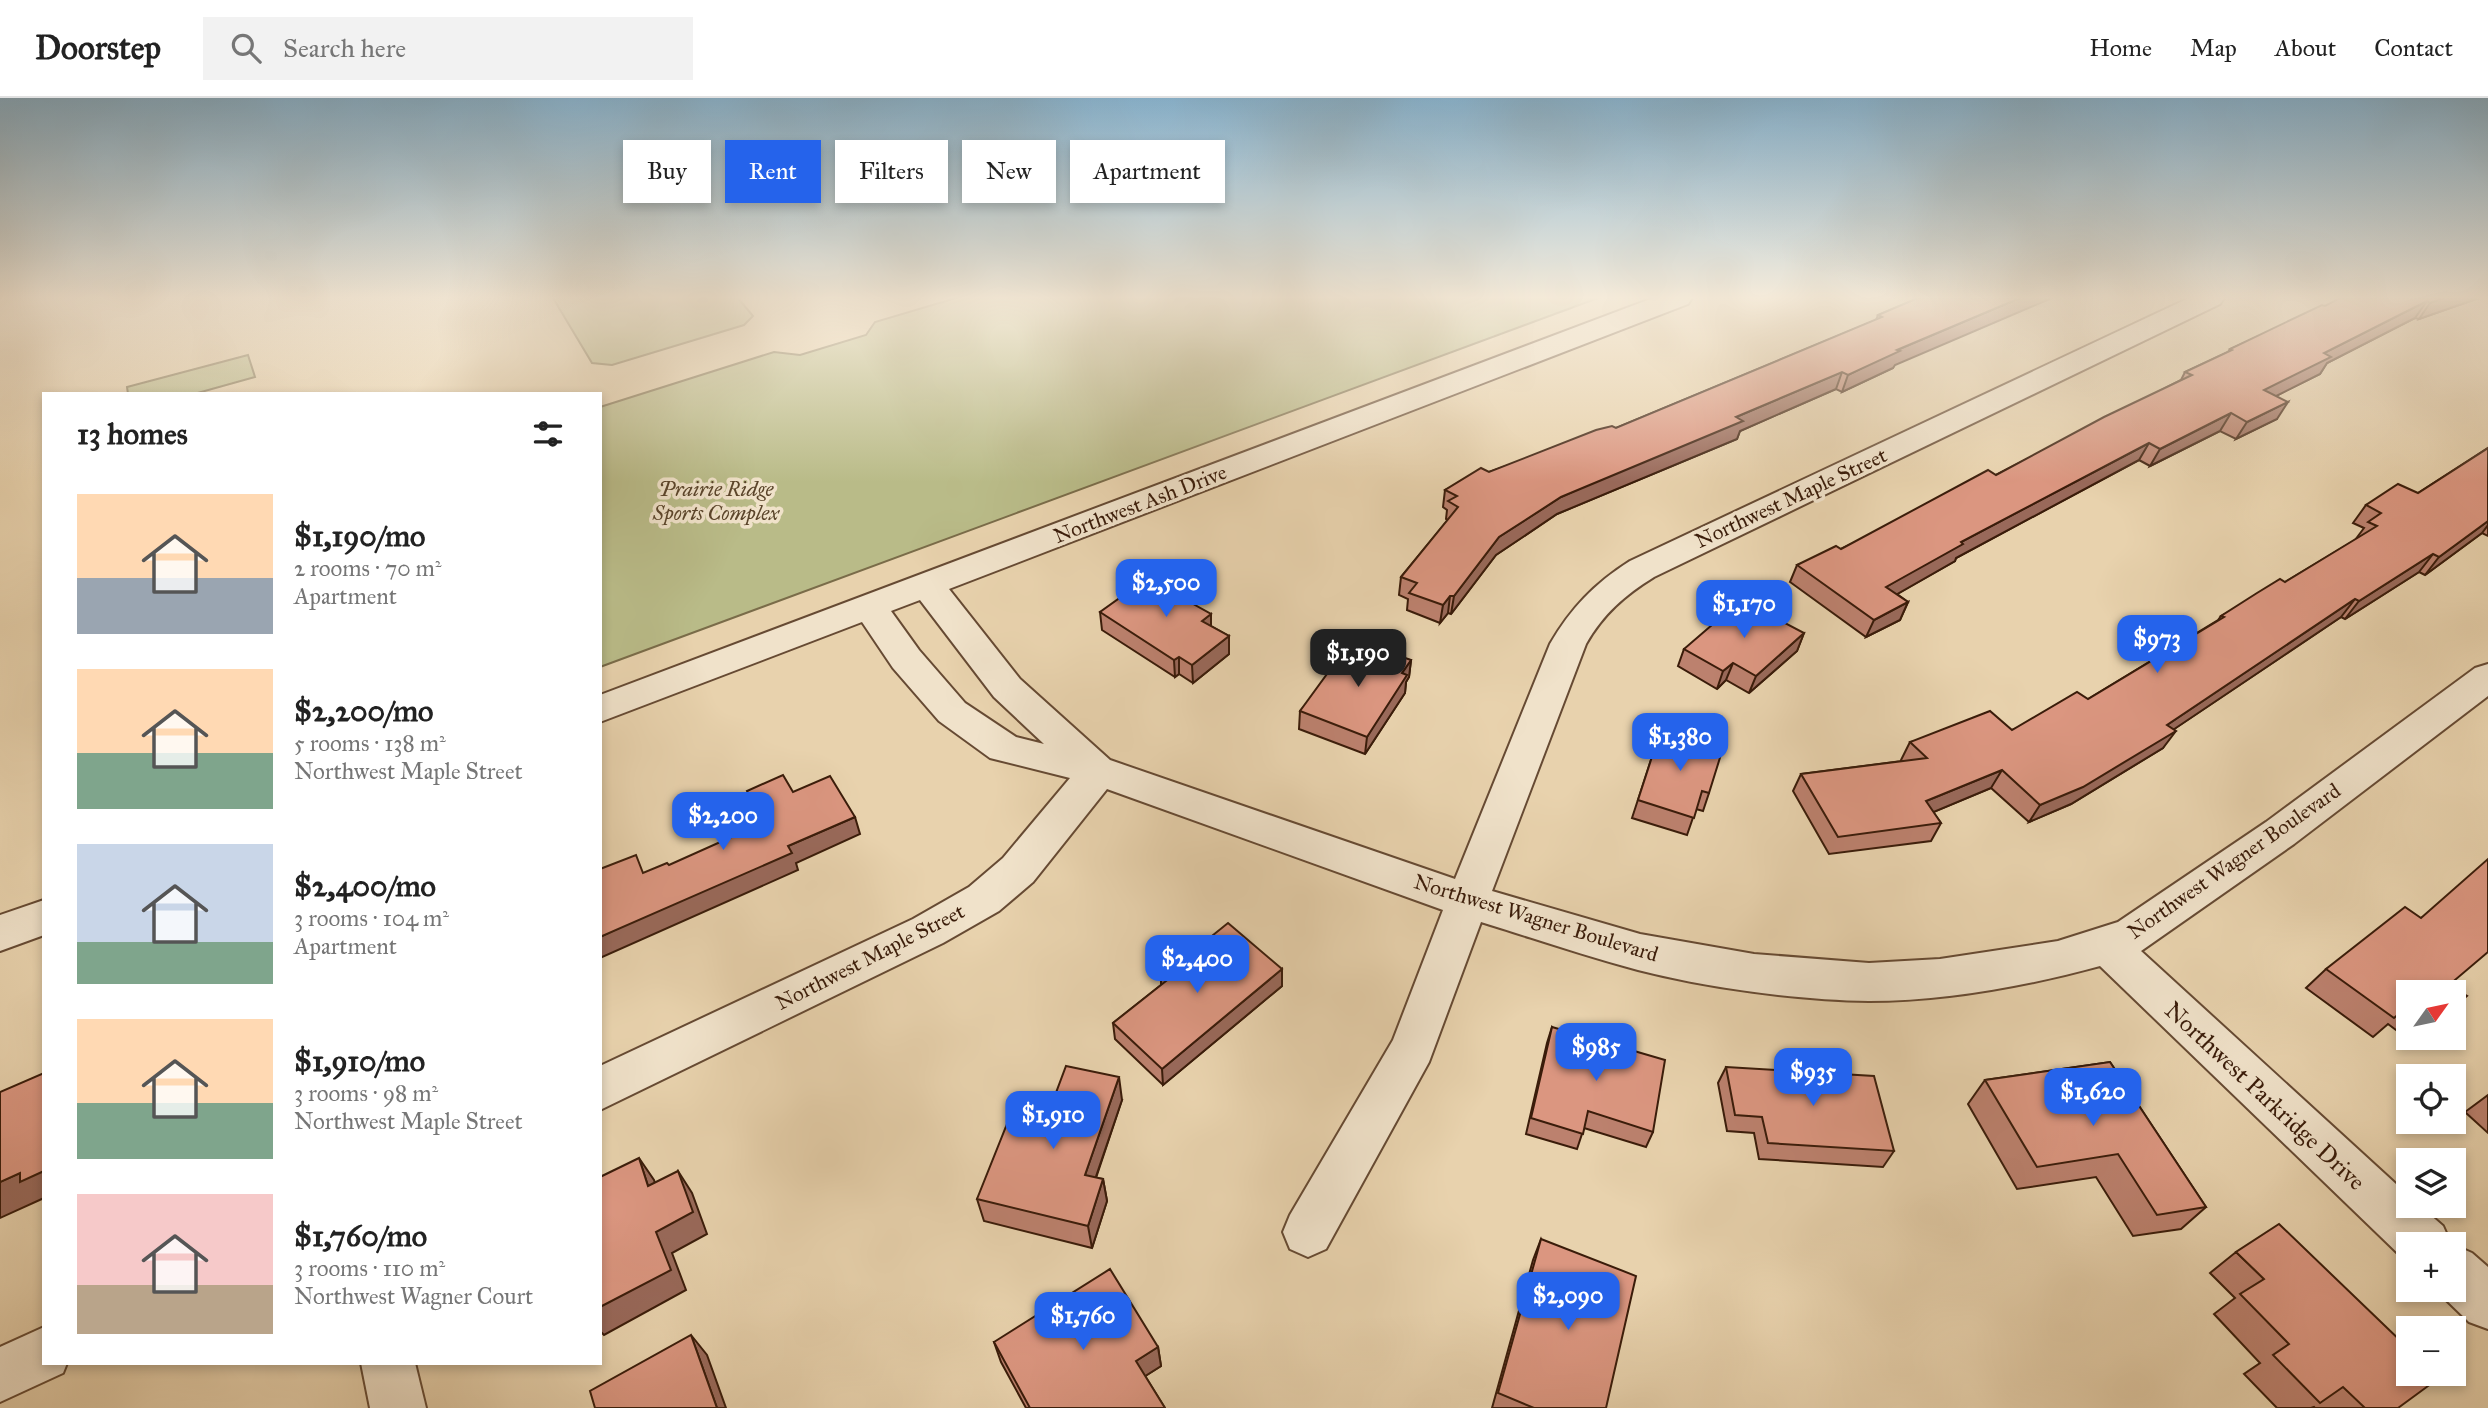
<!DOCTYPE html>
<html lang="en">
<head>
<meta charset="utf-8">
<style>
  :root { --surface:#fff; --page:#f2f2f2; --text:#222; --muted:#767676; --line:#e0e0e0; --accent:#2563eb }
  body { margin:0; font-family:"IM FELL Great Primer",serif; background:var(--page); color:var(--text); height:100vh; display:flex; flex-direction:column; font-size:26px; white-space:nowrap }
  * { box-sizing:border-box; margin:0 }
  p { font-size:23px; color:var(--muted) }
  .icon { flex:none; width:38px; height:38px; fill:none; stroke:currentColor; stroke-width:2; stroke-linecap:round; stroke-linejoin:round }
  .map { position:relative; flex:1; overflow:hidden }
  .sheet { position:absolute; left:42px; top:294px; width:560px; height:973px; display:flex; flex-direction:column; background:var(--surface); border-radius:0px; box-shadow:0 4px 10px #0003 }
  .sheet>* { flex:none }
  .top-card { position:absolute; left:623px; top:42px; width:665px; height:63px; display:flex; gap:14px }
  .needle { width:46px; rotate:57deg }
  .fabs { position:absolute; left:2396px; top:882px; display:grid; gap:14px }
  .fabs a { display:grid; place-items:center; width:70px; height:70px; border-radius:0px; background:var(--surface); box-shadow:0 4px 10px #0003; font-size:35px }
  .price { position:absolute; translate:-50% -60px; padding:0 16px; border-radius:14px; background:var(--accent); color:#fff; font-size:23px; line-height:46px; filter:drop-shadow(0 2px 4px #0008) }
  .price::after { content:''; position:absolute; left:50%; top:42px; width:21px; height:16px; margin-left:-10px; background:inherit; clip-path:polygon(0 0,100% 0,50% 100%) }
  .price.active { background:#222; color:#fff }
  ul { padding:0; list-style:none }
  li { display:flex; align-items:center; gap:21px; height:175px; padding:0 35px }
  li span { display:grid; place-items:center; flex:none; width:196px; height:140px; border-radius:0px; color:#555 }
  li>.icon { margin-inline-start:auto }
  span .icon { width:84px; height:84px; fill:#fffc; stroke-width:1 }
  li b { font-size:30px }
  h2 { display:flex; justify-content:space-between; align-items:center; height:84px; padding:0 35px; font-size:30px }
  .chip { padding:0 24px; border-radius:0px; background:var(--surface); box-shadow:0 4px 10px #0003; font-size:24px; line-height:63px }
  .chip.active { background:var(--accent); color:#fff }
  header { display:flex; align-items:center; gap:42px; box-sizing:border-box; height:98px; padding:0 35px; background:var(--surface); border-bottom:2px solid var(--line) }
  header strong { font-size:33px }
  nav { display:flex; gap:38px; margin-inline-start:auto; font-size:24px }
  .search { width:490px; height:63px; background:var(--page); display:flex; align-items:center; gap:18px; box-sizing:border-box; padding:0 24px; border-radius:0px; color:var(--muted); font-size:26px }
  .map>svg:first-child { display:block }
  .green { fill:#b9bb88; stroke:#7a6c49; stroke-width:2 }
  .lines { fill:none; stroke-linecap:round; stroke-linejoin:round }
  .minor-casing { stroke:#664a33; stroke-width:4 }
  .minor { fill:#f0e2ca; fill-rule:evenodd }
  .wall { fill:#bc816e; stroke:#3a1c0a; stroke-width:2 }
  .shaded-wall { fill:#99695a; stroke:#3a1c0a; stroke-width:2 }
  .building { fill:#db9680; stroke:#3a1c0a; stroke-width:2 }
  .labels { text-anchor:middle; dominant-baseline:central; stroke-width:7; stroke-linejoin:round; paint-order:stroke }
  .park-label { font-size:21px; font-style:italic; fill:#5a442a; stroke:#f0e2ca }
  .street-label { font-size:21px; fill:#3a1c0a; stroke:#f0e2ca }
  .near-street-label { font-size:24px; fill:#3a1c0a; stroke:#f0e2ca }
</style>
</head>
<body>
<header>
<strong>Doorstep</strong>
<div class="search"><svg class="icon" aria-label="search" viewBox="0 0 24 24"><circle cx="10" cy="10" r="6"/><path d="M15 15l6 6"/></svg>Search here</div>
<nav><a>Home</a><a>Map</a><a>About</a><a>Contact</a></nav>
</header>
<div class="map">
<svg width="2488" height="1310" viewBox="0 0 2488 1310">
  <rect width="100%" height="100%" fill="#e8d2ad"/>
  <filter id="stains"><feTurbulence type="fractalNoise" baseFrequency=".00286" numOctaves="4"/><feColorMatrix values="0 0 0 0 .2 0 0 0 0 .09 0 0 0 0 .02 0 0 0 .5 -.17"/></filter>
  <radialGradient id="worn" r=".72"><stop offset=".6" stop-color="#630" stop-opacity="0"/><stop offset="1" stop-color="#630" stop-opacity=".3"/></radialGradient>
  <g class="green">
    <path d="M553 200H738L753 218 744 227 612 267 592 265Z"/>
    <path d="M956 200H1598L600 569V309L774 254 800 257 866 237 875 224Z"/>
    <path d="M248 257 255 279 194 296H128L127 289Z"/>
  </g>
  <g class="lines">
    <g class="minor-casing">
      <g id="minor">
        <path d="M1653 200H1692L1688 206 949 491 1020 581 1110 662 1455 781 1550 546C1571 510 1594 486 1630 463L2189 200H2224L2220 206 1654 479C1625 497 1603 516 1586 546L1492 793 1640 836 1754 856 1869 865 1940 861 2058 843 2118 824 2266 724 2475 570 2488 566V598L2294 746 2141 853 2408 1097V1108H2420L2443 1128 2451 1146H2408L2407 1164 2100 868C2026 888 1946 903 1869 903 1797 902 1708 890 1638 872 1585 858 1533 840 1481 824L1429 964 1326 1151 1308 1159 1290 1151 1283 1134 1290 1117 1393 942 1443 812 1107 691 1033 784 999 813 943 845 600 1012V968L913 821 969 789 1003 760 1070 680 990 660 939 623 893 570 862 524 600 624V597ZM920 502 994 599 1044 646 1016 639 965 605 919 552 891 513Z"/>
        <path d="M44 802V837L0 853V817Z"/>
        <path d="M2454 1147 2472 1155 2488 1169V1231L2469 1224 2436 1192H2454Z"/>
        <path d="M44 1229V1265H67L63 1275 0 1304V1249Z"/>
        <path d="M361 1265H415L426 1310H370Z"/>
      </g>
    </g>
    <use href="#minor" class="minor"/>
  </g>
  <g class="wall">
    <path d="M1918 200 1893 270 1842 294 1836 291 1740 333 1737 341 1557 416 1496 457 1451 516 1448 515 1440 525 1407 512 1408 501 1399 497 1401 479 1448 422 1446 421 1447 412 1443 409 1445 392 1489 374 1616 330 1876 222 1878 217Z"/>
    <path d="M2479 200 2419 221 2415 220 2327 265 2320 276 2276 298 2277 321 2236 341 2220 333 2150 368 2139 362 1956 460 1955 463 1897 496 1908 504 1900 522 1866 539 1790 484 1797 467 1841 451 1996 377 2181 282 2185 274 2228 254 2230 251 2325 208Z"/>
    <path d="M2488 350V438L2482 435 2425 477 2419 474 2345 521 2341 519 2174 631 2163 650 2071 706 2029 724 1991 690 1933 714 1941 725 1931 743 1829 756 1793 693 1801 676 1902 663 1901 662 1910 644 2012 632 2088 601 2218 522 2221 518 2285 484 2355 442 2364 430 2353 425 2366 407 2418 395Z"/>
    <path d="M1195 507 1211 528 1229 538V556L1193 585 1179 576 1175 579 1102 532 1100 514Z"/>
    <path d="M1804 535 1797 553 1749 595 1726 582 1717 591 1678 568 1684 551Z"/>
    <path d="M1356 553 1411 562 1409 579 1406 584 1405 595 1365 656 1299 631 1300 613Z"/>
    <path d="M1661 631 1709 695 1703 713 1696 711 1687 737 1632 720Z"/>
    <path d="M2421 820 2408 894V940H2418L2412 944 2388 926 2373 939 2306 890 2326 871Z"/>
    <path d="M1282 871V888L1163 987 1115 941 1113 925 1161 887V879Z"/>
    <path d="M1552 929 1653 1034 1646 1049 1584 1030 1577 1051 1526 1036 1547 945Z"/>
    <path d="M2110 964 2206 1109 2181 1131 2133 1138 2096 1079 2017 1091 1968 1006 1985 982Z"/>
    <path d="M1726 969 1894 1053 1883 1069 1759 1061 1754 1035 1727 1033 1718 985Z"/>
    <path d="M2488 997V1035L2465 1014Z"/>
    <path d="M1122 1002 1096 1080 1103 1081 1107 1103 1092 1150 984 1123 977 1101 1051 1008Z"/>
    <path d="M1541 1141 1606 1310H1492L1533 1162Z"/>
    <path d="M2236 1154 2398 1310H2315L2314 1309 2311 1310H2277L2244 1276 2260 1265 2214 1216 2235 1200 2210 1175Z"/>
    <path d="M994 1244 1158 1249 1161 1268 1145 1278 1165 1310H1026L1001 1264Z"/>
  </g>
  <g class="shaded-wall">
    <path d="M2020 200H2052L1895 267 1893 270 1842 294 1848 277 1897 252Z"/>
    <path d="M2443 200H2479L2419 221 2430 205Z"/>
    <path d="M2427 203 2415 220 2327 265 2320 276 2254 309 2264 292 2324 255Z"/>
    <path d="M1842 274 1836 291 1740 333 1737 341 1557 416 1496 457 1451 516 1454 498 1499 439 1561 399 1736 319Z"/>
    <path d="M2288 304 2277 321 2236 341 2247 324Z"/>
    <path d="M2231 315 2220 333 2150 368 2160 351Z"/>
    <path d="M2149 345 2139 362 1956 460 1955 463 1878 507 1886 489 1961 444Z"/>
    <path d="M2488 423V427L2482 435 2425 477 2439 459Z"/>
    <path d="M2433 456 2419 474 2345 521 2359 503Z"/>
    <path d="M1194 496 1195 513 1186 502Z"/>
    <path d="M1450 498 1448 515 1440 525 1443 507Z"/>
    <path d="M2355 501 2341 519 2155 644 2167 627Z"/>
    <path d="M1908 504 1900 522 1866 539 1874 522Z"/>
    <path d="M1211 516V534L1202 523Z"/>
    <path d="M1804 535 1797 553 1749 595 1756 578Z"/>
    <path d="M1229 538V556L1193 585 1192 567Z"/>
    <path d="M1179 559V576L1175 579 1174 562Z"/>
    <path d="M1411 562 1409 579 1406 584 1405 595 1365 656 1367 639 1402 575Z"/>
    <path d="M1733 565 1726 582 1717 591 1723 573Z"/>
    <path d="M2176 633 2163 650 2071 706 2029 724 2040 707Z"/>
    <path d="M2002 672 1991 690 1917 721 1926 703Z"/>
    <path d="M855 719 860 736 796 765 798 772 600 860V839L788 748Z"/>
    <path d="M1282 871V888L1163 987 1162 971Z"/>
    <path d="M1119 979 1122 1002 1089 1099 1085 1077Z"/>
    <path d="M639 1060 654 1082 663 1110 648 1088Z"/>
    <path d="M44 1073V1100L0 1120V1084L20 1075Z"/>
    <path d="M678 1073 692 1095 707 1136 672 1155 686 1192 604 1237 600 1233V1209L656 1134Z"/>
    <path d="M1103 1081 1107 1103 1092 1150 1088 1128Z"/>
    <path d="M691 1237 707 1257 726 1310H717Z"/>
    <path d="M1158 1249 1161 1268 1139 1282 1136 1263Z"/>
  </g>
  <g class="building">
    <path d="M1918 200H2020L1897 252 1900 253 1848 277 1842 274 1736 319 1743 323 1561 399 1499 439 1454 498H1450L1443 507 1409 495 1417 485 1401 479 1458 409 1448 403 1457 398 1445 392 1481 370 1489 374 1596 332 1612 328 1616 330 1882 219 1878 217Z"/>
    <path d="M2340 200H2443L2430 205 2427 203 2324 255 2331 259 2264 292 2288 304 2247 324 2231 315 2160 351 2149 345 1961 444 1963 446 1886 489 1908 504 1874 522 1797 467 1836 448 1841 451 1988 372 1996 377 2104 319 2192 277 2185 274 2232 252 2230 251 2322 207 2325 208Z"/>
    <path d="M2488 350V423L2439 459 2433 456 2359 503 2355 501 2167 627 2176 633 2083 689 2040 707 2002 672 1926 703 1941 725 1838 739 1801 676 1927 660 1910 644 1990 613 2012 632 2077 594 2088 601 2224 519 2221 518 2257 495 2280 481 2285 484 2377 428 2368 424 2381 415 2366 407 2398 386 2418 395Z"/>
    <path d="M1156 474 1194 496 1186 502 1211 516 1202 523 1229 538 1192 567 1179 559 1174 562 1100 514Z"/>
    <path d="M1741 502 1804 535 1756 578 1733 565 1723 573 1684 551Z"/>
    <path d="M1363 545 1411 562 1402 575 1407 577 1367 639 1300 613 1346 550 1356 553Z"/>
    <path d="M1661 631 1723 650 1709 695 1702 693 1694 720 1638 702Z"/>
    <path d="M783 677 793 694 830 678 855 719 788 748 792 755 600 839V771L636 757 643 775 667 765 669 767 736 737 728 721 755 709 747 693Z"/>
    <path d="M2488 761V854L2449 887 2467 898 2454 909V894H2408V908L2394 920 2326 871 2405 809 2421 820Z"/>
    <path d="M1228 825 1282 871 1162 971 1113 925 1166 883 1161 879Z"/>
    <path d="M1552 929 1665 962 1653 1034 1588 1013 1583 1036 1531 1020Z"/>
    <path d="M2110 964 2206 1109 2157 1117 2118 1056 2037 1069 1985 982Z"/>
    <path d="M1066 968 1119 979 1085 1077 1103 1081 1088 1128 977 1101 1017 1001 1051 1008Z"/>
    <path d="M1726 969 1874 978 1894 1053 1768 1045 1762 1019 1735 1017Z"/>
    <path d="M44 975V1073L20 1084V1075L0 1084V994Z"/>
    <path d="M639 1060 648 1088 678 1073 693 1114 656 1134 671 1172 600 1209V1079Z"/>
    <path d="M2279 1126 2408 1250V1276H2435L2439 1280 2398 1310H2365L2343 1289 2320 1305 2273 1257 2289 1246 2240 1196 2264 1181 2236 1154Z"/>
    <path d="M1541 1141 1636 1178 1606 1310H1534L1498 1295Z"/>
    <path d="M1110 1171 1158 1249 1136 1263 1165 1310H1030L994 1244Z"/>
    <path d="M691 1237 717 1310H595L590 1293Z"/>
  </g>
  <linearGradient id="sky" x2="0" y2="1"><stop stop-color="#88b5d2"/><stop offset="0.52" stop-color="#f5ebda"/><stop offset="1" stop-color="#f5ebda" stop-opacity="0"/></linearGradient>
  <rect width="2488" height="384" fill="url(#sky)"/>
  <g class="labels">
    <g class="park-label">
      <text x="716" y="391">Prairie Ridge<tspan x="716" dy="24">Sports Complex</tspan></text>
    </g>
    <g class="street-label">
      <text transform="translate(1791 400) rotate(-25)">Northwest Maple Street</text>
      <text transform="translate(1140 406) rotate(-21)">Northwest Ash Drive</text>
      <text transform="translate(2234 763) rotate(-35)">Northwest Wagner Boulevard</text>
      <text transform="translate(1536 820) rotate(17)">Northwest Wagner Boulevard</text>
      <text transform="translate(870 859) rotate(-27)">Northwest Maple Street</text>
    </g>
    <g class="near-street-label">
      <text transform="translate(2265 998) rotate(43)">Northwest Parkridge Drive</text>
    </g>
  </g>
  <rect width="100%" height="100%" filter="url(#stains)"/>
  <rect width="100%" height="100%" fill="url(#worn)"/>
</svg>
<div class="fabs">
<a><svg class="needle" viewBox="-14 -14 28 28"><path d="M0-13l5 13h-10z" fill="#e53935"/><path d="M0 13l5-13h-10z" fill="#767676"/></svg></a>
<a><svg class="icon" aria-label="locate" viewBox="0 0 24 24"><circle cx="12" cy="12" r="6"/><path d="M12 2v4M12 18v4M2 12h4M18 12h4"/></svg></a>
<a><svg class="icon" aria-label="layers" viewBox="0 0 24 24"><path d="M12 4l9 5-9 5-9-5zM3 14l9 5 9-5"/></svg></a>
<a>+</a>
<a>−</a>
</div>
<b class="price" style="left:1166px;top:521px">$2,500</b>
<b class="price" style="left:1744px;top:542px">$1,170</b>
<b class="price" style="left:2157px;top:577px">$973</b>
<b class="price active" style="left:1358px;top:591px">$1,190</b>
<b class="price" style="left:1680px;top:675px">$1,380</b>
<b class="price" style="left:723px;top:754px">$2,200</b>
<b class="price" style="left:1197px;top:897px">$2,400</b>
<b class="price" style="left:1596px;top:985px">$985</b>
<b class="price" style="left:1813px;top:1010px">$935</b>
<b class="price" style="left:2093px;top:1030px">$1,620</b>
<b class="price" style="left:1053px;top:1053px">$1,910</b>
<b class="price" style="left:1568px;top:1234px">$2,090</b>
<b class="price" style="left:1083px;top:1254px">$1,760</b>
<div class="top-card">
<a class="chip">Buy</a>
<a class="chip active">Rent</a>
<a class="chip">Filters</a>
<a class="chip">New</a>
<a class="chip">Apartment</a>
</div>
<section class="sheet">
<h2>13 homes<svg class="icon" aria-label="filters" viewBox="0 0 24 24"><path d="M4 7h16M4 17h16"/><circle cx="9" cy="7" r="2"/><circle cx="15" cy="17" r="2"/></svg></h2>
<ul>
<li><span style="background:linear-gradient(#ffd9b3 60%,#9aa5b1 0)"><svg class="icon" aria-label="home" viewBox="0 0 24 24"><path d="M3 11l9-7 9 7M6 9v11h12V9"/></svg></span><div><b>$1,190/mo</b><p>2 rooms · 70 m²</p><p>Apartment</p></div></li>
<li><span style="background:linear-gradient(#ffd9b3 60%,#7fa58c 0)"><svg class="icon" aria-label="home" viewBox="0 0 24 24"><path d="M3 11l9-7 9 7M6 9v11h12V9"/></svg></span><div><b>$2,200/mo</b><p>5 rooms · 138 m²</p><p>Northwest Maple Street</p></div></li>
<li><span style="background:linear-gradient(#c9d6e8 70%,#7fa58c 0)"><svg class="icon" aria-label="home" viewBox="0 0 24 24"><path d="M3 11l9-7 9 7M6 9v11h12V9"/></svg></span><div><b>$2,400/mo</b><p>3 rooms · 104 m²</p><p>Apartment</p></div></li>
<li><span style="background:linear-gradient(#ffd9b3 60%,#7fa58c 0)"><svg class="icon" aria-label="home" viewBox="0 0 24 24"><path d="M3 11l9-7 9 7M6 9v11h12V9"/></svg></span><div><b>$1,910/mo</b><p>3 rooms · 98 m²</p><p>Northwest Maple Street</p></div></li>
<li><span style="background:linear-gradient(#f6c9c9 65%,#b9a48a 0)"><svg class="icon" aria-label="home" viewBox="0 0 24 24"><path d="M3 11l9-7 9 7M6 9v11h12V9"/></svg></span><div><b>$1,760/mo</b><p>3 rooms · 110 m²</p><p>Northwest Wagner Court</p></div></li>
</ul>
</section>
</div>
</body>
</html>
